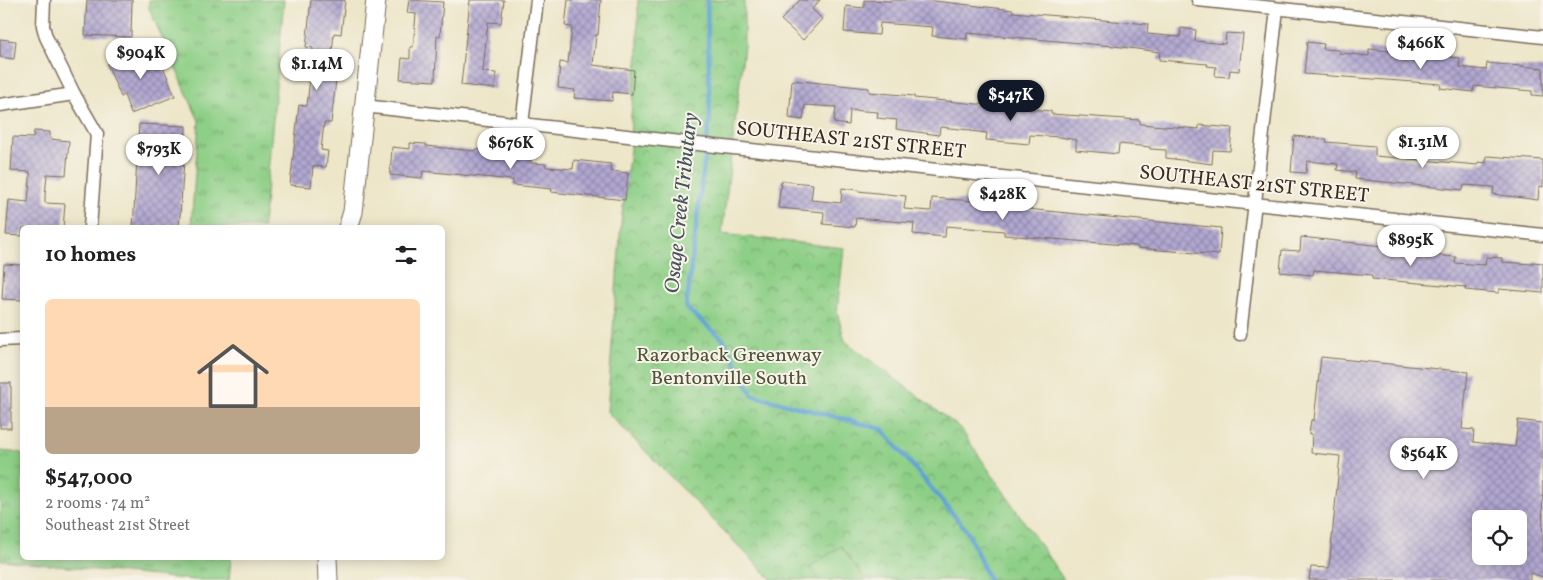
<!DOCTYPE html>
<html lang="en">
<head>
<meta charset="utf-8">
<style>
  :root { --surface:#fff; --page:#f2f2f2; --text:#202124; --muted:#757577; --accent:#111827 }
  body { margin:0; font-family:Vollkorn,serif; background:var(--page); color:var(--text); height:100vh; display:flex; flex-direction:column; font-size:19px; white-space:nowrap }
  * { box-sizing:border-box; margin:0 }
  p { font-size:16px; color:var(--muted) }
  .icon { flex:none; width:28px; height:28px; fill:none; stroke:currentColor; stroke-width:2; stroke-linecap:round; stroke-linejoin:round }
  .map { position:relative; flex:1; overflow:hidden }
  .side { position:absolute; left:20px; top:225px; width:425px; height:335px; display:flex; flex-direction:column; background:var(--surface); border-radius:8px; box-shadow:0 2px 12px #0003 }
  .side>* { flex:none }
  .controls { position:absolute; left:1472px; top:510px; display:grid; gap:10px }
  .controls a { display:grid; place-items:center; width:55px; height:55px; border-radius:8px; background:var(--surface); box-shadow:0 2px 12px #0003; font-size:25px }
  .price { position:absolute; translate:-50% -42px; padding:0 11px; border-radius:18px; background:#fff; color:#222; font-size:16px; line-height:32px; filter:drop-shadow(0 1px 2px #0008) }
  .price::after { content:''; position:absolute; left:50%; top:30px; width:15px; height:11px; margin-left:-8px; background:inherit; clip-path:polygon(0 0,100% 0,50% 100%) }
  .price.selected { background:var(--accent); color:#fff }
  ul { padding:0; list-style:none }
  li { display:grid; align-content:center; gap:10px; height:265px; padding:0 25px }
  li span { display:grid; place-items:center; height:155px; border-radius:8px; color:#555 }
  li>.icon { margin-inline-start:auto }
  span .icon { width:90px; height:90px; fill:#fffc; stroke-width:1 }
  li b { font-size:21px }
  h2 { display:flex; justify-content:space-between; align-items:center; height:60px; padding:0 25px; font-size:21px }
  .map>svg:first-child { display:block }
  .grass { fill:url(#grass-tufts); stroke:#647c52 }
  .park { fill:url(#park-crowns); stroke:#647c52 }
  .pitch { fill:#8dcf86; stroke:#647c52 }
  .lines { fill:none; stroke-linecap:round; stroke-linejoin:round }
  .stream { stroke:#5ea2d3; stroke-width:4.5 }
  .building { fill:url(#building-cross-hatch); fill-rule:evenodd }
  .street-casing { stroke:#796c5a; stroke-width:15 }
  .secondary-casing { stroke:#796c5a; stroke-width:21 }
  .street { stroke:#fff; stroke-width:12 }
  .secondary { stroke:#fff; stroke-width:19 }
  .labels { text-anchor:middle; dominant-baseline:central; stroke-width:4; stroke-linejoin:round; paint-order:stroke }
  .street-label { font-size:20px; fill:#3b2a1e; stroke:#f7f3e8 }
  .park-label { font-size:20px; fill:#505338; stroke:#f7f3e8 }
  .water-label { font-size:21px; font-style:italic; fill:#47545d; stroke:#f7f3e8 }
</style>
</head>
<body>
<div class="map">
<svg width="1543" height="580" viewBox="0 0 1543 580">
  <defs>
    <pattern id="grass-tufts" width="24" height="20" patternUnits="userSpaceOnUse" patternTransform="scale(1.25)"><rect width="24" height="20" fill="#8dcf86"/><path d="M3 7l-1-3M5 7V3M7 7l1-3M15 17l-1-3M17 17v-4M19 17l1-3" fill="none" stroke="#74a86d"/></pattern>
    <pattern id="park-crowns" width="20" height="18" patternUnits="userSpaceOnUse" patternTransform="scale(1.25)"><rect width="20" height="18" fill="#8dcf86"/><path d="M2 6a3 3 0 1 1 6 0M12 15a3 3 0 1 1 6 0" fill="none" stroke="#74a86d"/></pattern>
    <pattern id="building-cross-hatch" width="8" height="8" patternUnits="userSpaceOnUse" patternTransform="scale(1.25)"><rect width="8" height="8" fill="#b1a7d1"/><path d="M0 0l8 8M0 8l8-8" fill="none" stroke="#9188a9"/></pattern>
  </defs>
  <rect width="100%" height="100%" fill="#f7f3e8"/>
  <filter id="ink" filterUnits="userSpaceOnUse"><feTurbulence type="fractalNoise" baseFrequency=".02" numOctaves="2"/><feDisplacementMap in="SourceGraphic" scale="10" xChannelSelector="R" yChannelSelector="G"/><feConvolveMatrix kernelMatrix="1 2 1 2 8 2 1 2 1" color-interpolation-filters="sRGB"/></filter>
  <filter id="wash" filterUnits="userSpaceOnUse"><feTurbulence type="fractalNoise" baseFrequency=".0096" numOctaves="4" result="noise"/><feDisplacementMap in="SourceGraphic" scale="20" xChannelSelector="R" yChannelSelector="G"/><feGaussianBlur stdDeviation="1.12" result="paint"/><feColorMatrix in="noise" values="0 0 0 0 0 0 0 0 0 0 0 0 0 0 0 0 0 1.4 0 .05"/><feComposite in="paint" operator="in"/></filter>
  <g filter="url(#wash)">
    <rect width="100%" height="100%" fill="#ede6c9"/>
    <g class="grass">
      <path d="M149 0H284L263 227H191L199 121 149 8Z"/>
      <path d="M0 451 22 453V558H231L229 580H194L0 560Z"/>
    </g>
    <path class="park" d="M638 0H744V46L722 234 844 248 837 312 845 341 960 428 1064 580H772L607 412 621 223 630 149 631 115 638 54Z"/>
    <path class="pitch" d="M841 546 865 580H819L810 567Z"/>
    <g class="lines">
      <path class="stream" d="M707 0 710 116 686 308 724 340 752 395 882 429 967 531 989 580"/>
    </g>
    <g id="blocks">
      <g class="building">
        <path d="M87 0H132L131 37 85 35Z"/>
        <path d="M311 0H345L341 34 334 33 331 62 338 63 334 97 331 123H324L321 150 328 151 326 167 313 166 311 187 290 185 299 105 307 106 313 48 306 47Z"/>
        <path d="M409 0 443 2 440 36H437L435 81 400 79 402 58 410 59V47H413L416 14 407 13Z"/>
        <path d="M470 0H504L501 23 488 22 485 50 483 72 496 73 495 89 461 85Z"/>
        <path d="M568 0H601L598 35H596L593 65 634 70 632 94 613 92 612 101 574 98 575 90 558 88 560 62 568 63 572 27 565 26Z"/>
        <path d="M800 0H820L812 9 822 19 803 40 781 20Z"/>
        <path d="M864 0 891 1V0H926L1013 10V12L1148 24 1147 34 1180 37 1181 28 1196 30 1195 41 1225 44 1226 33 1243 34 1239 71 1230 70 1229 77 1215 76 1216 67 1207 66 1208 64 1159 60 1160 52 1114 46 967 33V39L932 36 933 27 880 23 879 35 844 32 846 6 864 8Z"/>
        <path d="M0 39 16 41 14 59 0 57Z"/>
        <path d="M1307 42 1324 44 1323 49 1339 50V53L1369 56V49L1460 58 1459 67 1486 70 1487 63 1543 68V96L1532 95V91L1474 86 1473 92 1440 88 1441 84 1304 74Z"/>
        <path d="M151 46 159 65 162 64 175 96 131 114 124 95 121 97 107 64Z"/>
        <path d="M792 80 869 88V92L914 96V98L1051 111V114L1140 120V124L1199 129V125L1232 128 1230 151 1213 150 1212 164 1166 158V150L1150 149V147L1119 144 1118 154 1076 150V140L1060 137 1030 135 1029 144 986 140 987 133 970 131V130L940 127 939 135 896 129 897 120 877 118 878 112 850 110 849 125 834 123 836 107 805 105 803 120 789 118Z"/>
        <path d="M139 124 186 126 185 161H184L179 228H133Z"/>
        <path d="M34 131 50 132V139L69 141 66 175 47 174 45 196V203L65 204 63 228H22V236L6 235 9 200 28 202 30 180V172L11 171 13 137 33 138Z"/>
        <path d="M1294 136 1327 139 1326 142 1375 146V156L1478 165V162L1486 163 1487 156 1543 160V187L1539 186 1538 200 1493 194 1494 187 1464 185 1463 190 1355 179 1356 172 1337 170 1338 164 1307 161 1306 173 1291 172Z"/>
        <path d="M410 143 426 144V146L475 151V149L531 156V163L546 164V167L573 169 574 160 611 164 610 171 628 173 625 200 551 192 552 189 513 185V180L423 171 422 178 390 175 392 147 410 149Z"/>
        <path d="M781 181 813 184 811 200 841 203 842 188 858 190V191L906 196 904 209 931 211 932 198 961 200 996 203V206L1221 228 1219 255 1137 248V246L1004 235V231L946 226 945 237 913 234 914 223 856 218 855 227 823 224 824 212 778 208Z"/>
        <path d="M1301 237 1391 247 1390 254 1423 257V254L1456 257 1455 263 1485 265 1486 257 1502 258V262L1532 264V262L1543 263V293L1499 289V293L1465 290 1466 287 1372 279V275L1314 270 1313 275 1280 272 1282 250 1300 251Z"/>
        <path d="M4 264 22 265V300L2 299Z"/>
        <path d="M1321 357 1468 372 1462 429 1474 430 1473 442 1515 447 1518 420 1542 423 1543 577 1530 573V580H1309L1311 567 1329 568 1340 456 1311 453 1312 434H1309L1311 420H1314ZM1481 519H1519V556H1481Z"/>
        <rect x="0" y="383" width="11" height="45"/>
      </g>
    </g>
  </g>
  <g filter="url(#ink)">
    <use href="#blocks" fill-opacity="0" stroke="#796c5a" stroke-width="1"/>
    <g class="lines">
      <g class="street-casing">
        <g id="street">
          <path d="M44 0 43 26 46 37 74 94 97 134 90 228"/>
          <path d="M1198 0 1543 37"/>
          <path d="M0 105 74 94"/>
          <path d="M364 106 724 147 1543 235"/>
          <path d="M522 124 537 0"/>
          <path d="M1240 334 1277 9"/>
          <path d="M0 340 22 339"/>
        </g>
      </g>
      <g class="secondary-casing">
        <g id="secondary">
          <path d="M348 228 353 212 376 0"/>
          <path d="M327 558 328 580"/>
        </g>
      </g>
      <use href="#street" class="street"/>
      <use href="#secondary" class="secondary"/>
    </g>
  </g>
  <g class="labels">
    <g class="street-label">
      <text transform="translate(851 141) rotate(6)">SOUTHEAST 21ST STREET</text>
      <text transform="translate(1254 185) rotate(6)">SOUTHEAST 21ST STREET</text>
    </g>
    <g class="park-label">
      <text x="729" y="356">Razorback Greenway<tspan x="729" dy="23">Bentonville South</tspan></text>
    </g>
    <g class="water-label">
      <text transform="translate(682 203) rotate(-84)">Osage Creek Tributary</text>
    </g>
  </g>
</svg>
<div class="controls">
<a><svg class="icon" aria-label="locate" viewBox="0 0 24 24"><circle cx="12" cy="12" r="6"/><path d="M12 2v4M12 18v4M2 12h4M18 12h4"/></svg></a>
</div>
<b class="price" style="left:1421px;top:70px">$466K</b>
<b class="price" style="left:141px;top:80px">$904K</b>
<b class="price" style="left:317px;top:91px">$1.14M</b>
<b class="price selected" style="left:1011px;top:122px">$547K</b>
<b class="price" style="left:1423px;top:169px">$1.31M</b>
<b class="price" style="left:511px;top:170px">$676K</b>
<b class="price" style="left:159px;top:176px">$793K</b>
<b class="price" style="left:1003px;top:221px">$428K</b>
<b class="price" style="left:1411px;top:267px">$895K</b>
<b class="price" style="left:1424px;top:480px">$564K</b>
<section class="side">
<h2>10 homes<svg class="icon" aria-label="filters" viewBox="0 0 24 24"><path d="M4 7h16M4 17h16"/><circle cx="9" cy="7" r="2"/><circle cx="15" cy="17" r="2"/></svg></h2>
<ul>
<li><span style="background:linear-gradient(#ffd9b3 70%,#b9a48a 0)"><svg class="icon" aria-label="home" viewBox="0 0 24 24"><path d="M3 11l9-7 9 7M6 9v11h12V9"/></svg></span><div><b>$547,000</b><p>2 rooms · 74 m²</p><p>Southeast 21st Street</p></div></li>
</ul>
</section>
</div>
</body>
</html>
